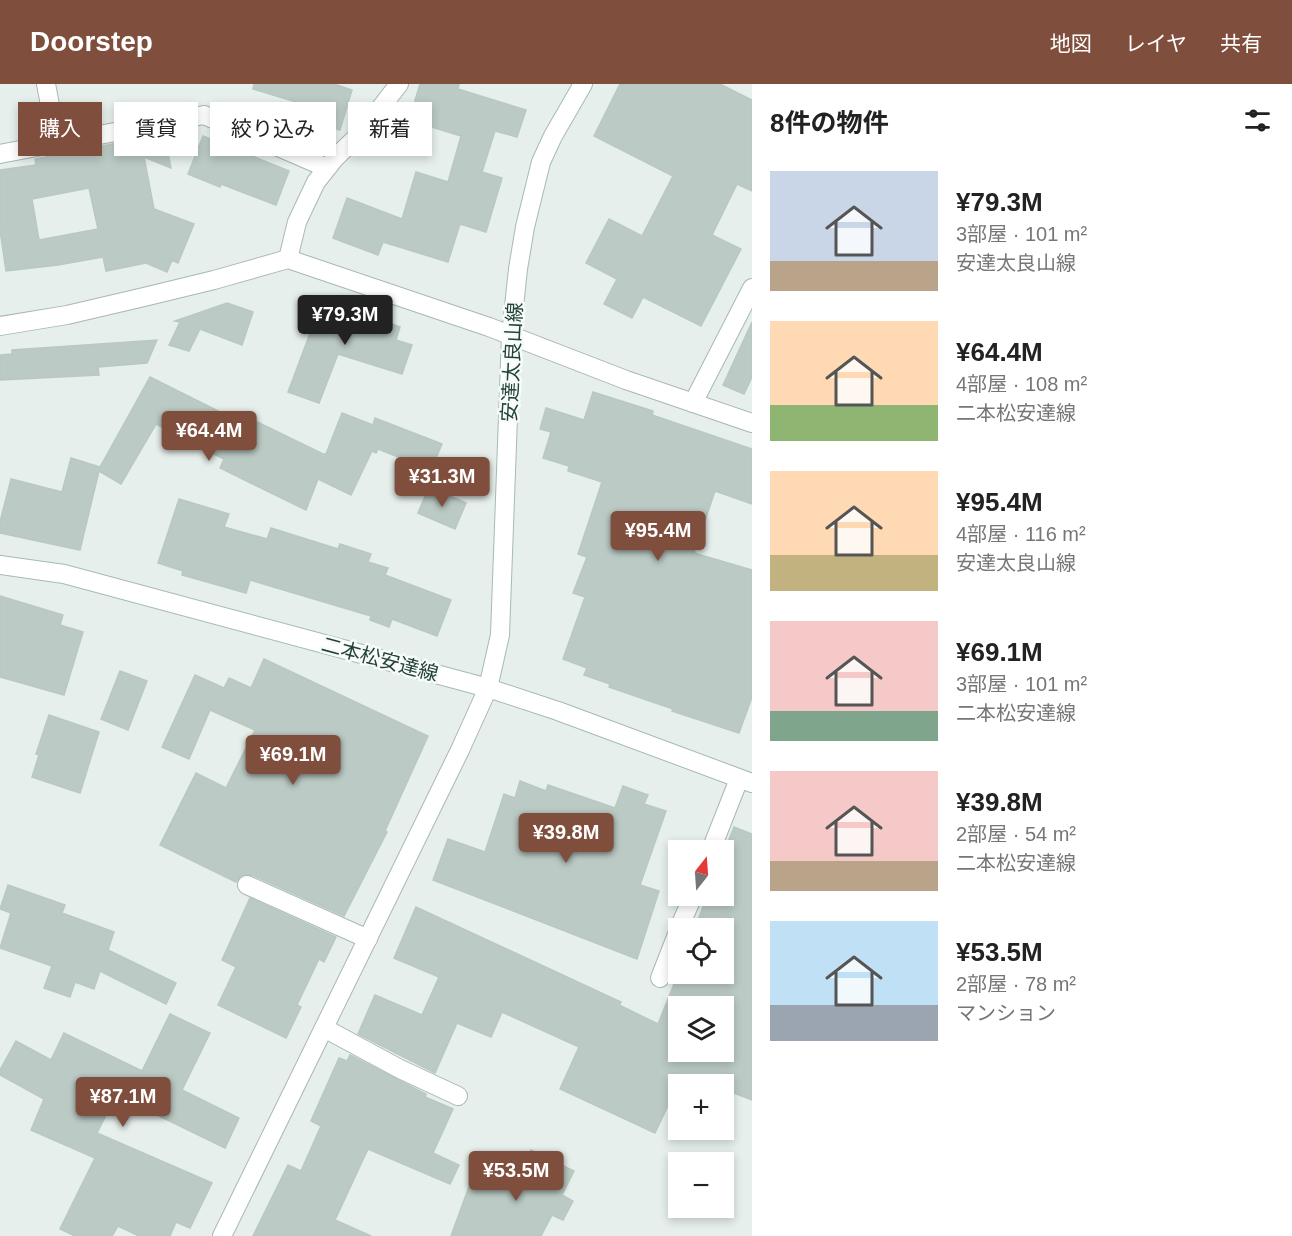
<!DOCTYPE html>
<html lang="ja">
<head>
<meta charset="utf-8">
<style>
  :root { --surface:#fff; --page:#f6f6f6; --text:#222; --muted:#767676; --accent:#804e3d }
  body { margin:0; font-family:Helvetica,"Noto Sans JP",sans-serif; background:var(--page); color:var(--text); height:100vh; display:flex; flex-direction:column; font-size:22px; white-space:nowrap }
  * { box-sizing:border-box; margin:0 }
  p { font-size:20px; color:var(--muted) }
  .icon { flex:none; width:33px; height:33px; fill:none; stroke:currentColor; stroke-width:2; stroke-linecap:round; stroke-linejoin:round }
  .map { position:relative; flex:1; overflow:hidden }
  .panel { display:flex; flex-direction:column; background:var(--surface); width:540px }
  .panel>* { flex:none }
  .top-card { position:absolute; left:18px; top:18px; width:570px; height:54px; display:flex; gap:12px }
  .needle { width:39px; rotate:17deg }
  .fabs { position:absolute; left:668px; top:756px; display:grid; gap:12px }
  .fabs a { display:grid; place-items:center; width:66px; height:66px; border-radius:0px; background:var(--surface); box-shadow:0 3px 9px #0003; font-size:30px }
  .price { position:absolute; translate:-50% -51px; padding:0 14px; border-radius:6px; background:var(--accent); color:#fff; font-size:20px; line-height:39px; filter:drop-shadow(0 2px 3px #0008) }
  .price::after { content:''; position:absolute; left:50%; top:36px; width:18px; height:14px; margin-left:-9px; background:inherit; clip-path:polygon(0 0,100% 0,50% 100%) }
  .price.current { background:#222; color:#fff }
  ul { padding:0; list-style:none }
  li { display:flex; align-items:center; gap:18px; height:150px; padding:0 18px }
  li span { display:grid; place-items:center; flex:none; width:168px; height:120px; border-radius:0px; color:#555 }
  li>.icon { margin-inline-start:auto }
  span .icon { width:72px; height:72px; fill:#fffc; stroke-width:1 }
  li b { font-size:26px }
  h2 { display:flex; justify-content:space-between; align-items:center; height:72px; padding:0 18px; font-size:26px }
  .pill { padding:0 21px; border-radius:0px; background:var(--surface); box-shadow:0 3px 9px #0003; font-size:21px; line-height:54px }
  .pill.current { background:var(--accent); color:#fff }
  header { display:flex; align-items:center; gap:36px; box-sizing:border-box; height:84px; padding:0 30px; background:var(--accent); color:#fff }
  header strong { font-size:28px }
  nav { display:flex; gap:33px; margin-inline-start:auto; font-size:21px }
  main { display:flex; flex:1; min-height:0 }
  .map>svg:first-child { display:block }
  .building { fill:#bbcac4; stroke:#b8c9c2; stroke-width:1.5; fill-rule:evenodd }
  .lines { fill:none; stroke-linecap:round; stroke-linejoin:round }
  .minor-casing { stroke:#a8b8b2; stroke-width:20 }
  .tertiary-casing { stroke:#a8b8b2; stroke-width:20 }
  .secondary-casing { stroke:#a4bbb3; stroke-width:20 }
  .minor { stroke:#fff; stroke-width:18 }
  .tertiary { stroke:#fff; stroke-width:18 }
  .secondary { stroke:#fff; stroke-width:18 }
  .labels { text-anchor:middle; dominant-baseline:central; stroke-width:5; stroke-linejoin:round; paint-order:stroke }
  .street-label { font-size:20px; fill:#24423a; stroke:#f7fbf9 }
</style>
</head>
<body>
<header>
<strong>Doorstep</strong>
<nav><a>地図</a><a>レイヤ</a><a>共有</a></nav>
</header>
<main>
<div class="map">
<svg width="752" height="1152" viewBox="0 0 752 1152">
  <rect width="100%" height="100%" fill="#e6efeb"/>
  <g class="building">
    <path d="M254 0H334L352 6 340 46 315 38 319 25 253 5Z"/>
    <path d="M420 0H459L458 5 526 26 517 53 495 47 482 88 502 94 486 148 460 140 448 178 383 158 378 171 333 154 347 114 402 135 416 88 448 98 461 52 409 36Z"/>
    <path d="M620 0H720L752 16V107L737 100 712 151 741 165 701 242 643 213 632 234 604 220 617 195 586 179 609 135 642 152 673 92 594 52Z"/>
    <path d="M164 50 171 84 144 73 154 125 194 140 178 179 172 176 167 188 146 179 106 187 103 173 58 181 6 187 0 146V86L36 81 35 75ZM89 104 98 145 39 156 32 115Z"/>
    <path d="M203 52 289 87 276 121 221 100 220 103 188 90Z"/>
    <path d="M317 213 400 243 396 256 412 261 402 290 338 270 319 319 288 308 312 244 306 242Z"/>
    <path d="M227 219 253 228 242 261 200 245 189 267 169 261 180 238 175 237Z"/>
    <path d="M752 238V293L744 310 723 301Z"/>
    <path d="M157 256 147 279 98 283 99 291 0 296V271L12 270V266Z"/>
    <path d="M150 293 242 339 245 332 323 370H326L342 329 373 341 375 334 442 360 431 386 378 365 376 369 372 367 351 411 318 395 306 426 220 384 224 375 156 340 121 400 99 387 80 466 0 449V438L11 395 62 408 71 374 100 383Z"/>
    <path d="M593 308 653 327 652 331 752 365V420L715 407 694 469 752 486V613L739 649 672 627 673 625 609 603 610 600 584 591 587 584 563 575 585 513 573 509 587 473 578 470 602 398 568 387 569 382 543 374 551 348 540 345 546 324 584 336Z"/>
    <path d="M429 403 466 419 455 445 418 429Z"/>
    <path d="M179 415 229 430 224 443 267 455 271 444 338 465 340 460 371 470 368 478 388 484 385 491 451 516 437 552 392 535 389 543 370 536 371 532 250 496 246 509 182 491 183 487 158 479Z"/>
    <path d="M0 512 63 531 60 541 83 548 64 611 0 593Z"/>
    <path d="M264 575 428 652 385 747 387 748 344 832 252 791 241 792 236 798 160 761 196 689 226 704 255 646 210 626 189 675 162 663 195 591 224 604 229 594 251 604Z"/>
    <path d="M120 587 147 597 128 646 101 635Z"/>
    <path d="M49 631 99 648 80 709 32 693 39 671 36 670Z"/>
    <path d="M520 697 546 707 548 701 615 724 623 702 648 711 644 720 666 727 640 801 659 807 637 875 433 796 448 755 485 768 504 710 515 714Z"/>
    <path d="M734 743 752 750V1016L723 1005V1000H710L683 990 655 1049 560 1005 579 963 502 928 491 953 457 939 435 989 358 950 375 911 422 931 439 893 394 874 416 823 621 918 619 921 658 940 678 890H723V844H695L707 812H723V771ZM678 922H723V968H678Z"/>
    <path d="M8 801 65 821 62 829 114 848 108 866 176 899 166 920 100 887 94 905 75 898 70 913 44 904 52 882 0 864 11 829 0 825Z"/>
    <path d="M250 814 336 853 324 878 319 875 297 921 301 923 286 954 218 921 236 883 222 876Z"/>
    <path d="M170 930 210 949 182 1006 239 1034 225 1064 116 1011 97 1049 212 1099 190 1144 176 1138 170 1152H139L118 1142 112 1152H75L60 1145 95 1074 31 1046 44 1015 0 991V986L16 957 51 976 64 949 142 987Z"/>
    <path d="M350 971 426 1010 425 1013 453 1025 433 1069 459 1081 450 1100 368 1065 335 1136 371 1152H253L288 1081 301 1087 321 1042 311 1037 339 974 347 977Z"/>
    <path d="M531 1066 574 1087 562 1111 573 1117 563 1136 552 1131 541 1152H451L474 1089 511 1106Z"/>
  </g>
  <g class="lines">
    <g class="minor-casing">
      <g id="minor">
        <path d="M46 0 57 58"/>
        <path d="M0 70 204 31 327 84"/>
        <path d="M288 175 297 138 316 98 335 74 362 48 399 0"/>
        <path d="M693 319 752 204"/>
        <path d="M711 766 739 695"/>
        <path d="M247 801 368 855"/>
        <path d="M679 844 693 812"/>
        <path d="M660 894 678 848"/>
        <path d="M324 944 400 985 458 1012"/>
      </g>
    </g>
    <g class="tertiary-casing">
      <g id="tertiary">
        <path d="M0 242 67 231 144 213 214 196 288 175 489 243 626 296 752 339"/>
        <path d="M222 1152 460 666 488 604"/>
      </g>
    </g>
    <g class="secondary-casing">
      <g id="secondary">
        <path d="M0 481 64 490 488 604 558 627 752 699"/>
        <path d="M488 604 500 551 511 251 518 185 525 143 541 78 553 52 583 0"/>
      </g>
    </g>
    <use href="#minor" class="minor"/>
    <use href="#tertiary" class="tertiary"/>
    <use href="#secondary" class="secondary"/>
  </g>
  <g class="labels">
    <g class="street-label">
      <text transform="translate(512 278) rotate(-87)">安達太良山線</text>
      <text transform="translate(380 575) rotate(15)">二本松安達線</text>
    </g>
  </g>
</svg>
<div class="fabs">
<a><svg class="needle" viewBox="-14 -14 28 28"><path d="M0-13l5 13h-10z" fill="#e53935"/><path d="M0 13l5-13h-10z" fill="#767676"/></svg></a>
<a><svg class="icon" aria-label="locate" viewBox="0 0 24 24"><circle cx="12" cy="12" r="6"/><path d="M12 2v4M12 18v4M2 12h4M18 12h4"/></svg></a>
<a><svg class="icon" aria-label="layers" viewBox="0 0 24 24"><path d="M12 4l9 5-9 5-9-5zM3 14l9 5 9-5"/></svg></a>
<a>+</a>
<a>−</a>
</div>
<b class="price current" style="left:345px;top:262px">¥79.3M</b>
<b class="price" style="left:209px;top:378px">¥64.4M</b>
<b class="price" style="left:442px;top:424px">¥31.3M</b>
<b class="price" style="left:658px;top:478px">¥95.4M</b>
<b class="price" style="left:293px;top:702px">¥69.1M</b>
<b class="price" style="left:566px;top:780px">¥39.8M</b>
<b class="price" style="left:123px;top:1044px">¥87.1M</b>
<b class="price" style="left:516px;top:1118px">¥53.5M</b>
<div class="top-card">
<a class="pill current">購入</a>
<a class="pill">賃貸</a>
<a class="pill">絞り込み</a>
<a class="pill">新着</a>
</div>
</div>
<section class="panel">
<h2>8件の物件<svg class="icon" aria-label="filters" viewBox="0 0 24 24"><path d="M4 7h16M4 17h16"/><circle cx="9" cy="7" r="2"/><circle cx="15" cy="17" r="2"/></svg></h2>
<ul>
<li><span style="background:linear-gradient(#c9d6e8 75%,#b9a48a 0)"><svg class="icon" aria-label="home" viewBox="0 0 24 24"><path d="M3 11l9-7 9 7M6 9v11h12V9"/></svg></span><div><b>¥79.3M</b><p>3部屋 · 101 m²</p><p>安達太良山線</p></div></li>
<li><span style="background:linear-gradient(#ffd9b3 70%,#8fb573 0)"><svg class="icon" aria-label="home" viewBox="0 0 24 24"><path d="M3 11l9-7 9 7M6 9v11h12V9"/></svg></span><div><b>¥64.4M</b><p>4部屋 · 108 m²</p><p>二本松安達線</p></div></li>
<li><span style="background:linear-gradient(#ffd9b3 70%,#c2b280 0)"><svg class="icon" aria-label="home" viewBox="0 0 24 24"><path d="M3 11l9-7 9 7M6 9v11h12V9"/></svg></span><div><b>¥95.4M</b><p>4部屋 · 116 m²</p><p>安達太良山線</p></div></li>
<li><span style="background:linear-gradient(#f6c9c9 75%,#7fa58c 0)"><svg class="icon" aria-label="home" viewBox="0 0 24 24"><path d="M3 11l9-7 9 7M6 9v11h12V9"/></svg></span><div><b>¥69.1M</b><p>3部屋 · 101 m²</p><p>二本松安達線</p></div></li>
<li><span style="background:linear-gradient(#f6c9c9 75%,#b9a48a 0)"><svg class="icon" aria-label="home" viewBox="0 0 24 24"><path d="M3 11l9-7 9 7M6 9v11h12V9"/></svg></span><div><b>¥39.8M</b><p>2部屋 · 54 m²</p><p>二本松安達線</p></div></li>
<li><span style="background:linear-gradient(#bfe0f5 70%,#9aa5b1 0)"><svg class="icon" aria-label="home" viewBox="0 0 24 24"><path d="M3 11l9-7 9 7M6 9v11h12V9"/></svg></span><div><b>¥53.5M</b><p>2部屋 · 78 m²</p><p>マンション</p></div></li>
</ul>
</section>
</main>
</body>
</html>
